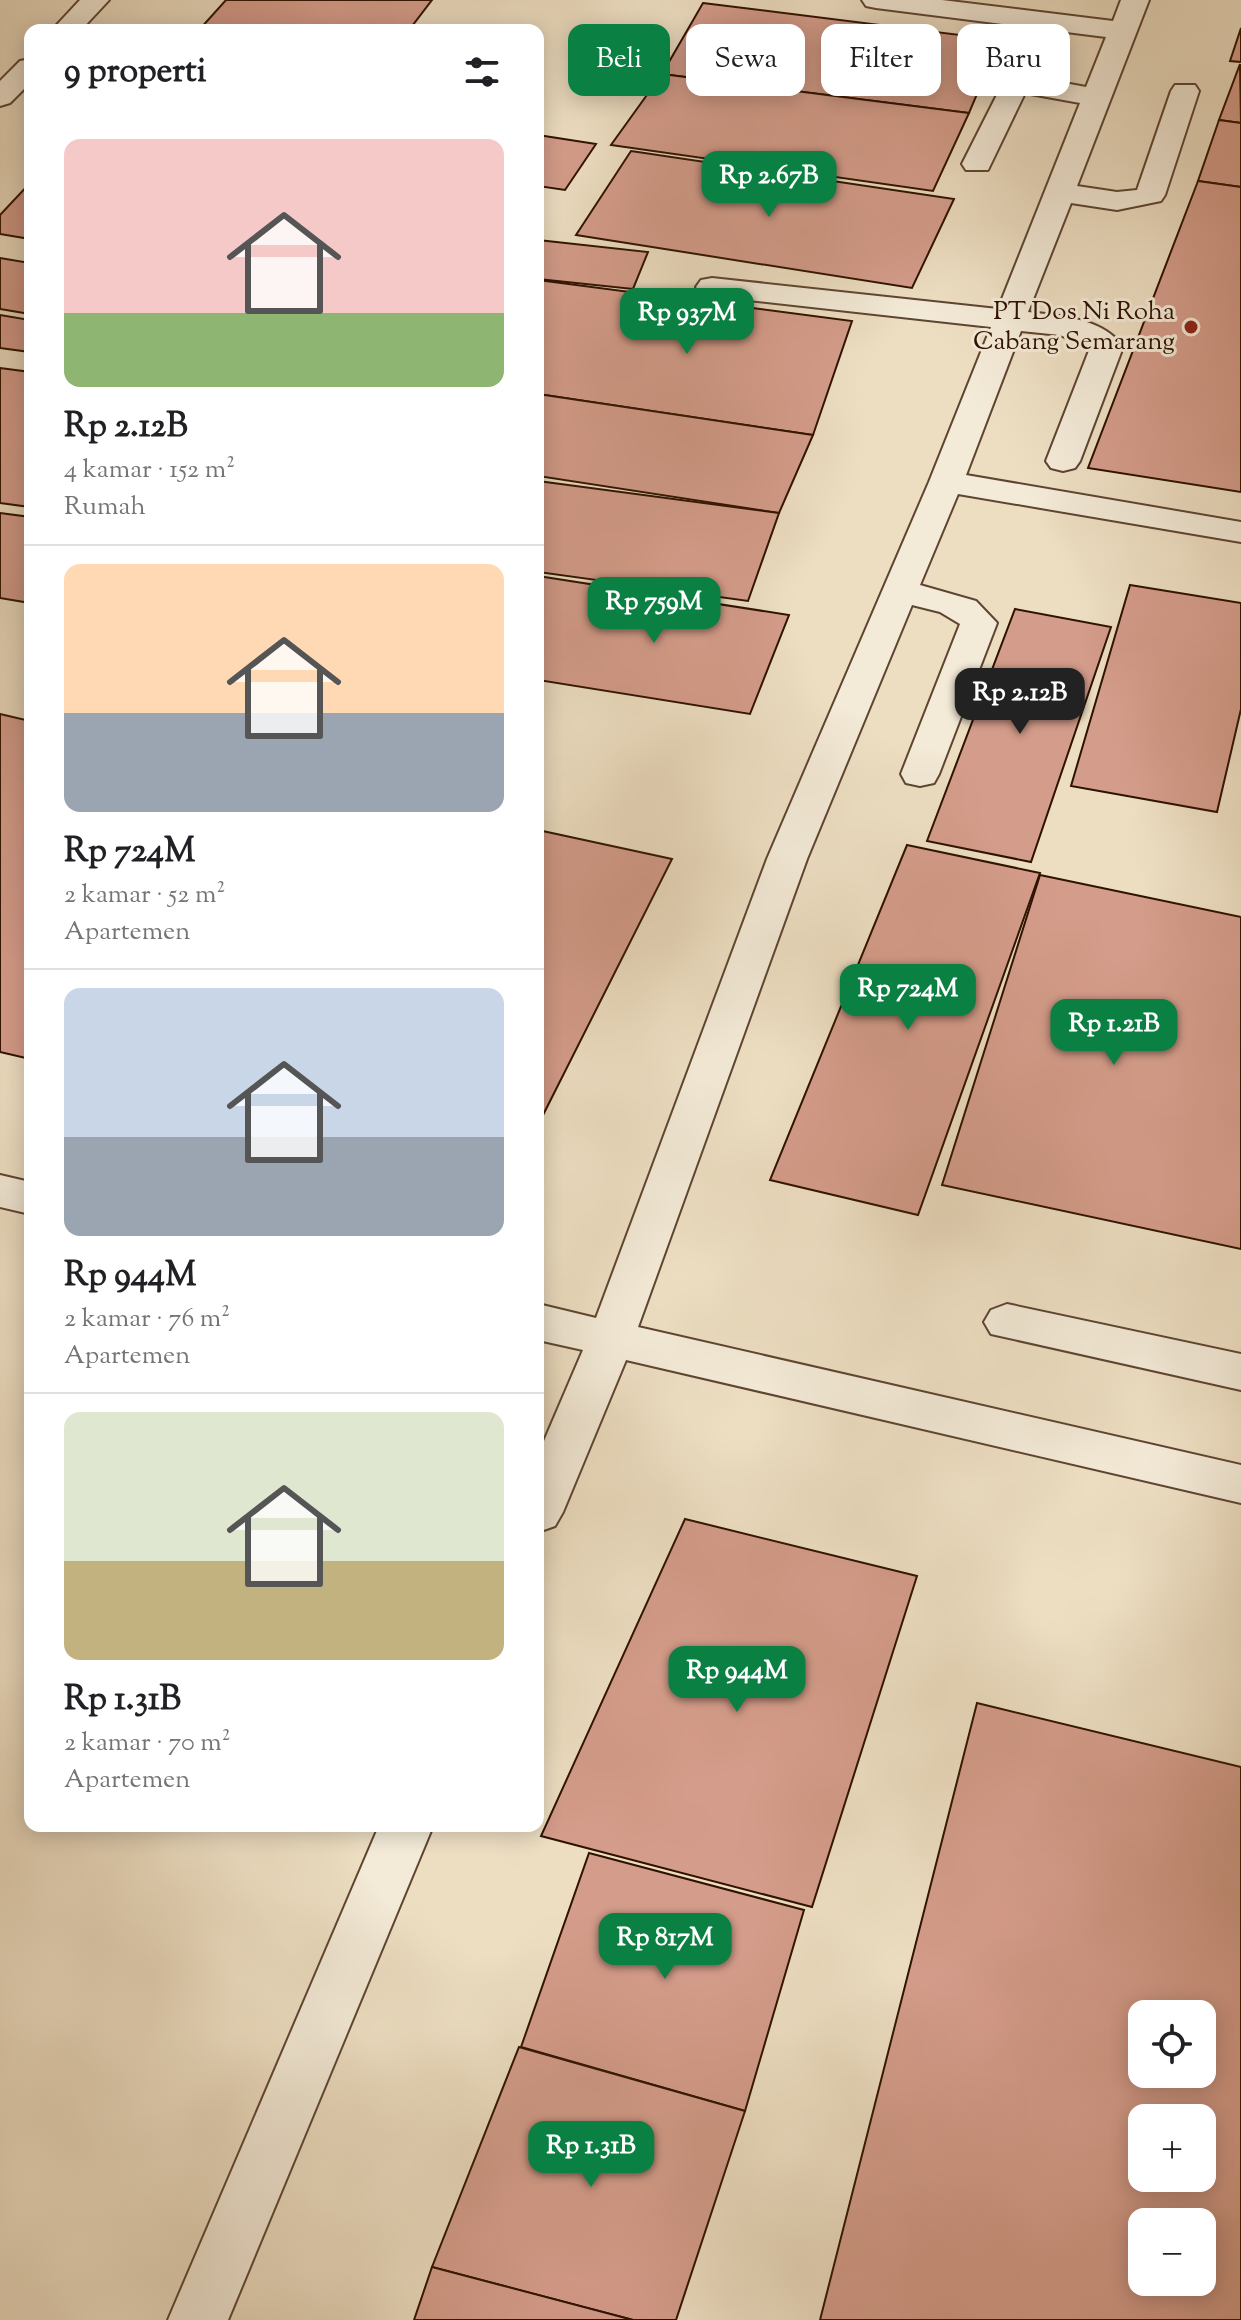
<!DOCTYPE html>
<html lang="id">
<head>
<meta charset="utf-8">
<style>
  :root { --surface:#fff; --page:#f6f6f6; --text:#202124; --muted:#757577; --line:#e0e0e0; --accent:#0b8043 }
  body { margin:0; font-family:"Sorts Mill Goudy",serif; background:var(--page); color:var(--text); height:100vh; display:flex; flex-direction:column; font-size:30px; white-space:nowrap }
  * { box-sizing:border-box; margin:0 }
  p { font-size:26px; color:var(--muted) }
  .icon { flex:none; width:44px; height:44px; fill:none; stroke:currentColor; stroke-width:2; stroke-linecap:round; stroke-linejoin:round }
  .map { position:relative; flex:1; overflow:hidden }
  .details { position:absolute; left:24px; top:24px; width:520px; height:1808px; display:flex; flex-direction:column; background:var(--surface); border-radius:16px; box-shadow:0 4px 20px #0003 }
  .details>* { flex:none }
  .guide { position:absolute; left:568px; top:24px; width:552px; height:72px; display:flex; gap:16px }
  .buttons { position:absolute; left:1128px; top:2000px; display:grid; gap:16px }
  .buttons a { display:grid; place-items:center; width:88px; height:88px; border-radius:16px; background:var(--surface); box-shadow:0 4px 20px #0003; font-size:40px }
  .price { position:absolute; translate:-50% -68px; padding:0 18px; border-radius:16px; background:var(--accent); color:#fff; font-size:26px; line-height:52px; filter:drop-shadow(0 2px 4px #0008) }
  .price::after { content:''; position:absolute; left:50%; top:48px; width:24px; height:18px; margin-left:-12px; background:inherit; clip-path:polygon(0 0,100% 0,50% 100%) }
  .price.current { background:#222; color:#fff }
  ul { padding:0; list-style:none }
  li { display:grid; align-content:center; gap:16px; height:424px; padding:0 40px }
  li+li { border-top:2px solid var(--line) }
  li span { display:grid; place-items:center; height:248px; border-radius:16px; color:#555 }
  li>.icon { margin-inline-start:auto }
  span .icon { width:144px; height:144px; fill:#fffc; stroke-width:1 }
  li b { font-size:34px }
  h2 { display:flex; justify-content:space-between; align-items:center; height:96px; padding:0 40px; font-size:34px }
  .chip { padding:0 28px; border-radius:16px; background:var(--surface); box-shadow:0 4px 20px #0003; font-size:28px; line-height:72px }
  .chip.current { background:var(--accent); color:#fff }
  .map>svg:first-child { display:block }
  .building { fill:#d49c8a; stroke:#2f1201; stroke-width:2; fill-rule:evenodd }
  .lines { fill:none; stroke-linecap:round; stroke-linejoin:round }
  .minor-casing { stroke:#5e4531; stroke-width:4 }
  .minor { fill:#f3ead7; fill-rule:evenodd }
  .poi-dot { fill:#8f2418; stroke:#f3ead7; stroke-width:3 }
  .labels { text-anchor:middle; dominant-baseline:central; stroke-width:6; stroke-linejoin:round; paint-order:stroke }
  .far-poi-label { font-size:26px; fill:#2f1201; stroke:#f3ead7; text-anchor:end }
</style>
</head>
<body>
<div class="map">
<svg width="1241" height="2320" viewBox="0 0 1241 2320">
  <rect width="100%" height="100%" fill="#eddec2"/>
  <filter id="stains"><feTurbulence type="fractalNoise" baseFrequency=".0025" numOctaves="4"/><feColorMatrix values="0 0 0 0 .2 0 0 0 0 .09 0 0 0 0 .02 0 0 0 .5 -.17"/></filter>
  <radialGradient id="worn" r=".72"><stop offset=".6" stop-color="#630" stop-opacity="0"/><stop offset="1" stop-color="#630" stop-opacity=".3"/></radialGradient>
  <g class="building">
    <path d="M226 0H432L409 30H199Z"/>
    <path d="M703 3 1000 40 969 113 662 74Z"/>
    <path d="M1241 28V62L1230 61Z"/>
    <path d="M1240 64 1241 123 1219 120Z"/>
    <path d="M662 74 969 113 933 191 611 145Z"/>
    <path d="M1219 120 1241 123V187L1198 181Z"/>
    <path d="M538 135 596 144 565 190 538 186Z"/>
    <path d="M631 151 954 199 912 288 576 235Z"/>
    <path d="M1198 181 1241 187V492L1088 468Z"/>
    <path d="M30 183V239L0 234V215Z"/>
    <path d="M538 240 648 252 633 289 538 279Z"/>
    <path d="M0 258 30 263V314L0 309Z"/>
    <path d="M538 280 852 321 813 435 538 394Z"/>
    <path d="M0 315 30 320V352L0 348Z"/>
    <path d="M0 368 30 372V507L0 503Z"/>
    <path d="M538 394 813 435 779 513 538 476Z"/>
    <path d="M538 481 779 513 748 601 538 572Z"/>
    <path d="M0 513 30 517V603L0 598Z"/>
    <path d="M538 576 789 615 750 714 538 680Z"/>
    <path d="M1130 585 1241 603V709L1217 812 1071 786Z"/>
    <path d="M1015 609 1111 627 1031 862 927 841Z"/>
    <path d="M0 714 30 721V1059L0 1052Z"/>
    <path d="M538 830 672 859 538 1125Z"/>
    <path d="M907 845 1040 873 918 1215 770 1180Z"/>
    <path d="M1040 875 1241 917V1249L942 1185Z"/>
    <path d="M685 1519 917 1576 812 1907 541 1836Z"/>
    <path d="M977 1703 1241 1767V2320H820ZM1142 2014H1202V2074H1142ZM1142 2118H1202V2178H1142ZM1142 2222H1202V2282H1142Z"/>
    <path d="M589 1853 804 1910 745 2111 521 2047Z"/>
    <path d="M519 2047 745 2111 676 2320H633L432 2267Z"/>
    <path d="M432 2267 633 2320H414Z"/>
  </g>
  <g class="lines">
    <g class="minor-casing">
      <g id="minor">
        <path d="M80 0H109L81 30H52Z"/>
        <path d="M862 0H942L1113 21 1121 0H1149L1077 186 1117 192 1137 190 1171 91 1175 85H1195L1199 91 1165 195 1161 201 1117 210 1071 203 1028 312C1061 316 1103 318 1123 347L1080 461 1075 468 1063 471 1051 468 1046 461 1090 348 1060 335 1021 331 966 475 1241 522V542L958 494 920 585 976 601 997 623 939 774 934 783 920 786 906 783 901 774 960 624 940 612 912 605 807 859 638 1327 1241 1465V1503L626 1360 563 1512 555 1526 538 1532V1455L583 1350 538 1340V1304L596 1318 767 859 929 482 991 327 712 296 701 294 696 287 701 280 712 278 998 309 1080 103 1025 93 988 170H966L962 164 1006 77 1016 74 1086 87 1106 37 876 8 866 6Z"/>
        <path d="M30 59V83L10 103 0 106V81L20 61Z"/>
        <path d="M0 1175 30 1182V1214L0 1207Z"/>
        <path d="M1007 1304 1241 1354V1390L991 1334 984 1322 991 1310Z"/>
        <path d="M379 1826H433L228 2320H168Z"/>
      </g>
    </g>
    <use href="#minor" class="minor"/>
  </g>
  <circle class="poi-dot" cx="1191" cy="327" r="8"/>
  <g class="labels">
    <g class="far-poi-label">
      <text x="1175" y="312">PT Dos Ni Roha<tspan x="1175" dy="30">Cabang Semarang</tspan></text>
    </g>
  </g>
  <rect width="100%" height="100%" filter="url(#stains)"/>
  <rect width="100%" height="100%" fill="url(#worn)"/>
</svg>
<div class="buttons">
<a><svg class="icon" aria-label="locate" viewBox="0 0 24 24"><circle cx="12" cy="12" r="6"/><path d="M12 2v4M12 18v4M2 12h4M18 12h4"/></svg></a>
<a>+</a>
<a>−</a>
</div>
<b class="price" style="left:769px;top:219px">Rp 2.67B</b>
<b class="price" style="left:687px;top:356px">Rp 937M</b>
<b class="price" style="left:654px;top:645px">Rp 759M</b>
<b class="price current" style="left:1020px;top:736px">Rp 2.12B</b>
<b class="price" style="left:908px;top:1032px">Rp 724M</b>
<b class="price" style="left:1114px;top:1067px">Rp 1.21B</b>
<b class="price" style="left:737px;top:1714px">Rp 944M</b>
<b class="price" style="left:665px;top:1981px">Rp 817M</b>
<b class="price" style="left:591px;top:2189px">Rp 1.31B</b>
<div class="guide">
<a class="chip current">Beli</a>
<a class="chip">Sewa</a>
<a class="chip">Filter</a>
<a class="chip">Baru</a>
</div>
<section class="details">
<h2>9 properti<svg class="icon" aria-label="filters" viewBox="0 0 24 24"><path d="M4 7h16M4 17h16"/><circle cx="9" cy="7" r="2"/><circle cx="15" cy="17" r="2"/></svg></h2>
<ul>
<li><span style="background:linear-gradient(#f6c9c9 70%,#8fb573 0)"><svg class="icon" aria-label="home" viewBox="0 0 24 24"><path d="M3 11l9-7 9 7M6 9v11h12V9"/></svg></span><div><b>Rp 2.12B</b><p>4 kamar · 152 m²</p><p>Rumah</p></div></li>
<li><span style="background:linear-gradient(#ffd9b3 60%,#9aa5b1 0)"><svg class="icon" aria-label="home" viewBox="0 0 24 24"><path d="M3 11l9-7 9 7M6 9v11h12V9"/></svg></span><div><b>Rp 724M</b><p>2 kamar · 52 m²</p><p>Apartemen</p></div></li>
<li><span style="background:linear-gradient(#c9d6e8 60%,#9aa5b1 0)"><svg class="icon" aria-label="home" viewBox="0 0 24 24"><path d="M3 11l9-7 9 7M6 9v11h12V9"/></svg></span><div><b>Rp 944M</b><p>2 kamar · 76 m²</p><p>Apartemen</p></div></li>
<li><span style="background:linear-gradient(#dfe7d0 60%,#c2b280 0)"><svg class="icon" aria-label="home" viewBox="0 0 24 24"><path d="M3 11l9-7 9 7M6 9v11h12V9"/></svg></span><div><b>Rp 1.31B</b><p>2 kamar · 70 m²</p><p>Apartemen</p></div></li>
</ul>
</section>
</div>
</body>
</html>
